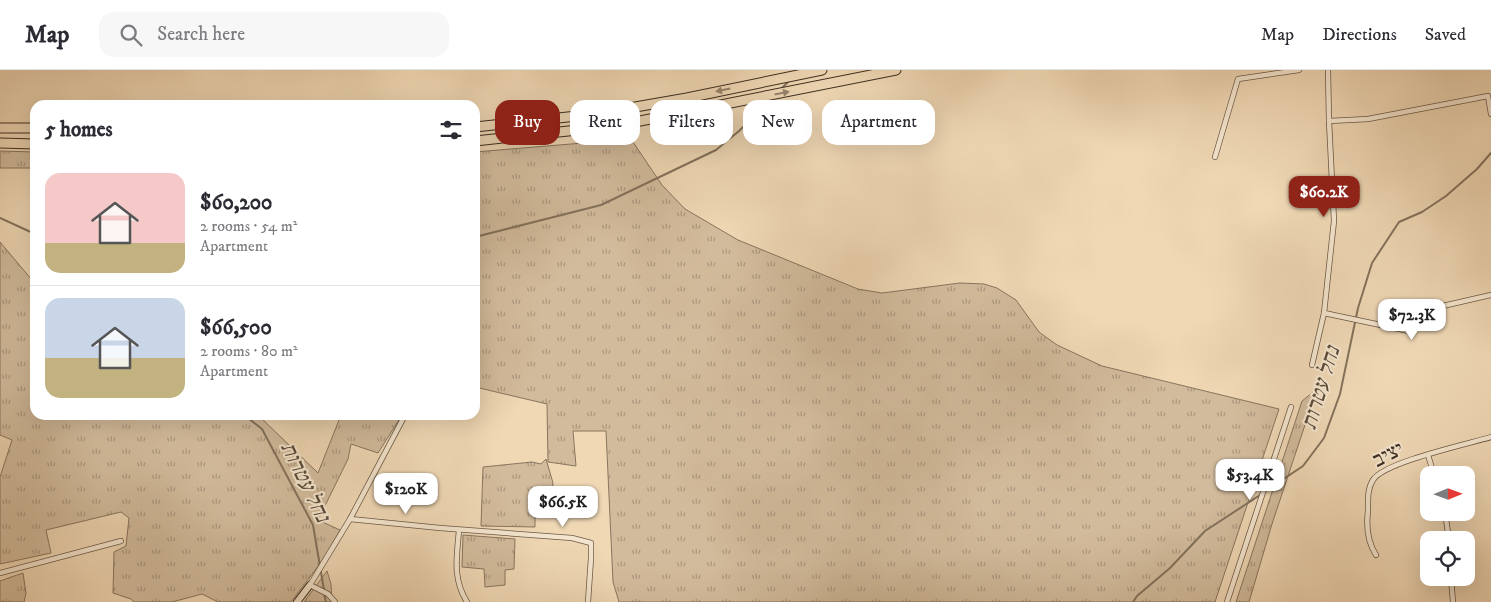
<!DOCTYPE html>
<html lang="en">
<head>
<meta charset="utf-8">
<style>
  :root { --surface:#fff; --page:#f7f7f7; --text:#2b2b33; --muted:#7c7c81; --line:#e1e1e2; --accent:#8f2418 }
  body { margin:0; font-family:"IM FELL DW Pica","Frank Ruhl Libre",serif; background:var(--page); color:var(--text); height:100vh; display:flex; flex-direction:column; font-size:19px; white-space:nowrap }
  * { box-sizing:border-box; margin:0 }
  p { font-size:16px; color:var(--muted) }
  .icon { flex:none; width:28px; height:28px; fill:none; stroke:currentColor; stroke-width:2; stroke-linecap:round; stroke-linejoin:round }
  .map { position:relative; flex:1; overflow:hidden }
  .details { position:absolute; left:30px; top:30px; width:450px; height:320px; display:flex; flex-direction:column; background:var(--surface); border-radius:15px; box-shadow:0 5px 20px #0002 }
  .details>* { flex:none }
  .top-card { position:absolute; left:495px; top:30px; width:475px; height:45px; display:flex; gap:10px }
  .needle { width:32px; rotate:89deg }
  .tools { position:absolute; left:1420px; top:396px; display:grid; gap:10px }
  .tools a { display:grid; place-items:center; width:55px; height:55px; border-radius:10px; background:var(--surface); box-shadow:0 5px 20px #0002; font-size:25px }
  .price { position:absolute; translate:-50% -42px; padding:0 11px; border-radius:10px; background:#fff; color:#222; font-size:16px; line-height:32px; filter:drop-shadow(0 1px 2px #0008) }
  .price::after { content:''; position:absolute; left:50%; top:30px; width:15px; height:11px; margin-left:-8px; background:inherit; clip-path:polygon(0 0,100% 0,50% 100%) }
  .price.current { background:var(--accent); color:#fff }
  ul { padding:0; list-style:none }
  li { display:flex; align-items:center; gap:15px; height:125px; padding:0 15px }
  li+li { border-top:1px solid var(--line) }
  li span { display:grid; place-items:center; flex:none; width:140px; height:100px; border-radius:15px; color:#555 }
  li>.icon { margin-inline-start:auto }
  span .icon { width:60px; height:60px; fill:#fffc; stroke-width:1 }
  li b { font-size:21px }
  h2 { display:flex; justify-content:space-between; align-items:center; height:60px; padding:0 15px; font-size:21px }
  .tag { padding:0 18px; border-radius:15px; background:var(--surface); box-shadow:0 5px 20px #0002; font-size:18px; line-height:45px }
  .tag.current { background:var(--accent); color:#fff }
  header { display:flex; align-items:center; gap:30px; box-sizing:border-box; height:70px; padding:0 25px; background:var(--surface); border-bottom:1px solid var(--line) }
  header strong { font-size:24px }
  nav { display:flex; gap:28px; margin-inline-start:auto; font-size:18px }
  .search { width:350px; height:45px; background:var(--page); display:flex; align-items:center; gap:12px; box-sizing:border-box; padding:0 18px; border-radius:15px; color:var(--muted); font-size:19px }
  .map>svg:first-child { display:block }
  .grass { fill:url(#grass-tufts); stroke:#88755f }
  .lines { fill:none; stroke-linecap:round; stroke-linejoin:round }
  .stream { stroke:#84725c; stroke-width:2 }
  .street-casing { stroke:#6a5947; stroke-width:6 }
  .secondary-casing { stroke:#3d2f22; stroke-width:8 }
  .highway-casing { stroke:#3d2f22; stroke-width:11 }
  .street { stroke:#f5e6cf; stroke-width:4.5 }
  .secondary { stroke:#f5e6cf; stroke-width:6 }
  .highway { stroke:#f0d8b5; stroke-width:9 }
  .oneway { fill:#96846c }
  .labels { text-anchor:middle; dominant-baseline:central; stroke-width:4; stroke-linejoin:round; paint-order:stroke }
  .street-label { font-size:21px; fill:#3d2f22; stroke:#f5e6cf }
  .water-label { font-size:22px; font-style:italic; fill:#5a4b3a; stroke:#f5e6cf }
</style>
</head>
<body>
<header>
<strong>Map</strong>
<div class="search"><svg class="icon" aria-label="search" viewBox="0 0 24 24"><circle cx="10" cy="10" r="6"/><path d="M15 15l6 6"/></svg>Search here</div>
<nav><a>Map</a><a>Directions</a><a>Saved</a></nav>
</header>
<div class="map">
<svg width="1491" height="532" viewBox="0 0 1491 532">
  <defs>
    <pattern id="grass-tufts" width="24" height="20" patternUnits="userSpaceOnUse" patternTransform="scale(1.25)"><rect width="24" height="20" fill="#d2bb9c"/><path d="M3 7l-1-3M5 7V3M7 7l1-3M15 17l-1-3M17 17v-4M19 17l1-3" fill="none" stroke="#ac987f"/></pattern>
  </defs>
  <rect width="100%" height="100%" fill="#f0d8b5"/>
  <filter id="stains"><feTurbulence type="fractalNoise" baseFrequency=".004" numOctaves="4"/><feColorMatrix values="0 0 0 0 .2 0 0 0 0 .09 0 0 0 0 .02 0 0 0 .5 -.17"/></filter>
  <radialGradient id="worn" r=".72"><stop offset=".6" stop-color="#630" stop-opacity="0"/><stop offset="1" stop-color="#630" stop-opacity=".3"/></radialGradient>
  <g class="grass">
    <path d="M631 69 662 115 685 139 738 170 858 219 882 223 960 213 984 214 997 218 1016 230 1039 262 1057 275 1102 296 1279 339 1215 532H619L613 512 606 361H573L576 396 548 392 547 334 475 317V82Z"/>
    <path d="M0 81 35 82V98H0Z"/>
    <path d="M0 172 32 210 35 212V345H258L318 403 341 345H402L378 383 351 374 348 389 318 450 340 460 325 487 291 532H218L202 524 172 532H134L131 529 113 523 114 482 126 476 129 448 121 442 46 460 51 483 0 494V407L12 370 0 365Z"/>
    <path d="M1317 319 1272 454 1249 532H1236L1302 331Z"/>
    <path d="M546 389 553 413 551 434 535 438V457L481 456 483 397 532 392 541 394Z"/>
    <path d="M463 465 515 469 514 499 505 500V515L485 517 484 499 462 497Z"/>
    <path d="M327 501 331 514 332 532H304Z"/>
    <path d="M23 503 26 523 24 532H0V511Z"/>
  </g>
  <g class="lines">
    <g class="stream">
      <path d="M781 19 790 10"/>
      <path d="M0 148 35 164"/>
      <path d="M475 167 601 135 716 80 739 61 773 28"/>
      <path d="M244 345 262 359 313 455 324 520"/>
      <path d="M1264 422 1303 396 1324 368 1340 324 1358 238 1372 193 1399 152 1422 142 1446 126 1477 99 1491 83"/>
      <path d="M324 524 326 532"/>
      <path d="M1133 532 1137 526 1170 498 1205 461 1260 425"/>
    </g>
    <g class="street-casing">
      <g id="street">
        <path d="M1329 51 1368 49 1488 26 1491 44"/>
        <path d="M1215 87 1238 9 1299 0"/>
        <path d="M1324 243 1409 261 1434 238 1491 225"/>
        <path d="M1312 295 1324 243 1334 151 1329 51 1328 0"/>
        <path d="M1428 385 1434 405"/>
        <path d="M1445 442 1449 470"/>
        <path d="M350 449 440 458 572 468 591 473V488L588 532"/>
        <path d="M459 460C457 486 452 508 467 532"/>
        <path d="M1376 485C1367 471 1366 457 1368 441 1368 431 1367 419 1373 410 1384 392 1468 374 1491 367"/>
        <path d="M0 503 121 471"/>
        <path d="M1451 508 1453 532"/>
        <path d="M335 532 328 524 310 515 350 449 404 347"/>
        <path d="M1227 532 1291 337"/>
      </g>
    </g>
    <g class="secondary-casing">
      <path id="secondary" d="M297 532 310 515"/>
    </g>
    <g class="highway-casing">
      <g id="highway">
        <path d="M475 57 595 44 687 28 822 0"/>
        <path d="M0 58H35"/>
        <path d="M475 71 596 58 635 52 896 0"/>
        <path d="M0 73 35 74"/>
      </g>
    </g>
    <use href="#street" class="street"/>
    <use href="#secondary" class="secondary"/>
    <use href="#highway" class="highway"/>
  </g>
  <defs><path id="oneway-solid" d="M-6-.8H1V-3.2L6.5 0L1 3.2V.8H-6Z" transform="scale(1.25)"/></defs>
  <g class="oneway">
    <use href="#oneway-solid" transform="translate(723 20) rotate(168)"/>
    <use href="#oneway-solid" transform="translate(782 23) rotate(-11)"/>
  </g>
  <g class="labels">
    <g class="street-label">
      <text transform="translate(1388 385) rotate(-27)">יציב</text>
    </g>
    <g class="water-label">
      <text transform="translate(1321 318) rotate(-73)">נחל עטרות</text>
      <text transform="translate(305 412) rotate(64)">נחל עטרות</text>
    </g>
  </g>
  <rect width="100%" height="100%" filter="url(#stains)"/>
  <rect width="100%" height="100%" fill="url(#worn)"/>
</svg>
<div class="tools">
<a><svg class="needle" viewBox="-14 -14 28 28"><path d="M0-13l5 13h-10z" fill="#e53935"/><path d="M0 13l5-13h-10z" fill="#7c7c81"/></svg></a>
<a><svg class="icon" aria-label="locate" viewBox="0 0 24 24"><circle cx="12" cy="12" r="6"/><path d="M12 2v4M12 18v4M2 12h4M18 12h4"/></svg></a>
</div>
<b class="price current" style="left:1324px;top:148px">$60.2K</b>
<b class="price" style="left:1412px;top:271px">$72.3K</b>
<b class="price" style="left:1250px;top:431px">$53.4K</b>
<b class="price" style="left:406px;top:445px">$120K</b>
<b class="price" style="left:563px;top:458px">$66.5K</b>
<div class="top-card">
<a class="tag current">Buy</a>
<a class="tag">Rent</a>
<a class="tag">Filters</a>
<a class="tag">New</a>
<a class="tag">Apartment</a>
</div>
<section class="details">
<h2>5 homes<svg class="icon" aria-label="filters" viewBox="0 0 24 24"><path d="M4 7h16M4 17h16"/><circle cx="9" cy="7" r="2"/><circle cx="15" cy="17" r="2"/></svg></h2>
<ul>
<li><span style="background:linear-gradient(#f6c9c9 70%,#c2b280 0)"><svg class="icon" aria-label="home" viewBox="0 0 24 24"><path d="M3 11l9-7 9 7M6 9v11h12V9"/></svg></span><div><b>$60,200</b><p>2 rooms · 54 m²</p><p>Apartment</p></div></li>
<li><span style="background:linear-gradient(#c9d6e8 60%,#c2b280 0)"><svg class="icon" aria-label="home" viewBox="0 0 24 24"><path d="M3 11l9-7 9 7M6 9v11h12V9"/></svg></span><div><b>$66,500</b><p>2 rooms · 80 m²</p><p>Apartment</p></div></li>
</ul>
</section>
</div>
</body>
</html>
